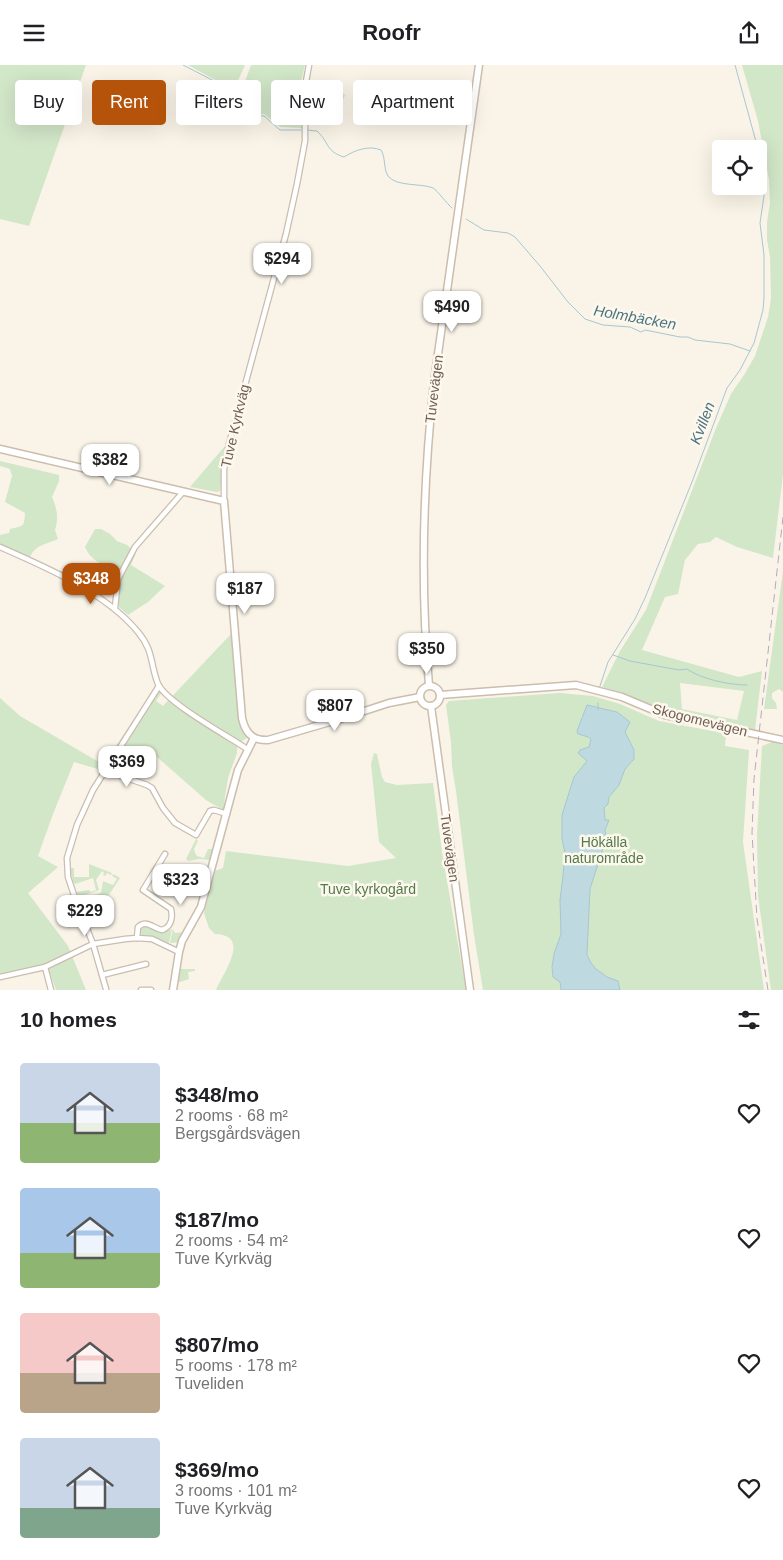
<!DOCTYPE html>
<html lang="en">
<head>
<meta charset="utf-8">
<style>
  :root { --surface:#fff; --page:#f2f2f2; --text:#202124; --muted:#757577; --accent:#b45309 }
  body { margin:0; font-family:Helvetica,sans-serif; background:var(--page); color:var(--text); height:100vh; display:flex; flex-direction:column; font-size:19px; white-space:nowrap }
  * { box-sizing:border-box; margin:0 }
  p { font-size:16px; color:var(--muted) }
  .icon { flex:none; width:28px; height:28px; fill:none; stroke:currentColor; stroke-width:2; stroke-linecap:round; stroke-linejoin:round }
  .map { position:relative; height:925px; overflow:hidden }
  .side { display:flex; flex-direction:column; background:var(--surface); flex:1 }
  .side>* { flex:none }
  .hud { position:absolute; left:15px; top:15px; width:500px; height:45px; display:flex; gap:10px }
  .controls { position:absolute; left:712px; top:75px; display:grid; gap:10px }
  .controls a { display:grid; place-items:center; width:55px; height:55px; border-radius:5px; background:var(--surface); box-shadow:0 5px 20px #0002; font-size:25px }
  .price { position:absolute; translate:-50% -42px; padding:0 11px; border-radius:10px; background:#fff; color:#222; font-size:16px; line-height:32px; filter:drop-shadow(0 1px 2px #0008) }
  .price::after { content:''; position:absolute; left:50%; top:30px; width:15px; height:11px; margin-left:-8px; background:inherit; clip-path:polygon(0 0,100% 0,50% 100%) }
  .price.on { background:var(--accent); color:#fff }
  ul { padding:0; list-style:none }
  li { display:flex; align-items:center; gap:15px; height:125px; padding:0 20px }
  li span { display:grid; place-items:center; flex:none; width:140px; height:100px; border-radius:5px; color:#555 }
  li>.icon { margin-inline-start:auto }
  span .icon { width:60px; height:60px; fill:#fffc; stroke-width:1 }
  li b { font-size:21px }
  h2 { display:flex; justify-content:space-between; align-items:center; height:60px; padding:0 20px; font-size:21px }
  .pill { padding:0 18px; border-radius:5px; background:var(--surface); box-shadow:0 5px 20px #0002; font-size:18px; line-height:45px }
  .pill.on { background:var(--accent); color:#fff }
  header { display:flex; justify-content:space-between; align-items:center; height:65px; padding:0 20px; background:var(--surface); font-size:22px; font-weight:800 }
  .map>svg:first-child { display:block }
  .green { fill:#d2e6c8; fill-rule:evenodd }
  .water { fill:#bfd9e1; stroke:#a6c7d1 }
  .lines { fill:none; stroke-linecap:round; stroke-linejoin:round }
  .stream { stroke:#a6c7d1; stroke-width:1 }
  .street-casing { stroke:#cabdaf; stroke-width:7 }
  .secondary-casing { stroke:#ccbdad; stroke-width:9 }
  .street { stroke:#fff; stroke-width:4.5 }
  .secondary { stroke:#fff; stroke-width:6 }
  .rail { stroke:#b8a7c2; stroke-width:1; stroke-dasharray:8 5; stroke-linecap:butt }
  .labels { text-anchor:middle; dominant-baseline:central; stroke-width:5; stroke-linejoin:round; paint-order:stroke }
  .street-label { font-size:14px; fill:#705d4f; stroke:#fdf8ee }
  .park-label { font-size:14px; fill:#557a4c; stroke:#fdf8ee }
  .water-label { font-size:15px; font-style:italic; fill:#4c7480; stroke:#fdf8ee }
</style>
</head>
<body>
<header><svg class="icon" aria-label="menu" viewBox="0 0 24 24"><path d="M4 6h16M4 12h16M4 18h16"/></svg>Roofr<svg class="icon" aria-label="share" viewBox="0 0 24 24"><path d="M12 15V3M7 8l5-5 5 5M5 13v7h14v-7"/></svg></header>
<div class="map">
<svg width="783" height="925" viewBox="0 0 783 925">
  <rect width="100%" height="100%" fill="#faf4e8"/>
  <g class="green">
    <path d="M0 0H86L29 161 0 154Z"/>
    <path d="M188 0H245L231 31 219 17Z"/>
    <path d="M251 0H305L301 16 302 63 280 62 264 49C252 50 244 49 237 39Z"/>
    <path d="M742 0H783V409L773 493 737 482 716 472 710 477 698 479 685 495 678 529 665 532 642 585 739 612 762 606 755 665 665 647 602 622 620 586 646 545 716 363 731 329 744 310 755 291 768 252 771 233 770 192 767 175V157L770 138 769 115 758 56ZM680 618 744 626 737 655 682 644Z"/>
    <path d="M329 26 341 27 345 30 339 45H332L334 33 330 30Z"/>
    <path d="M225 381 220 426 217 427 190 422Z"/>
    <path d="M0 396 59 410V416L52 432C57 444 59 452 55 465L58 474C47 479 35 480 30 492L0 480V470L9 468 10 464C24 461 24 462 25 448L5 437 12 411 10 404 0 401Z"/>
    <path d="M95 464H101L110 469 117 476 127 480 136 488 131 500 165 521 148 537 128 550 119 542 117 527 121 515C111 496 94 503 85 482Z"/>
    <path d="M783 506V627L779 624 772 628V633L776 638 777 644H764Z"/>
    <path d="M231 569H233L240 655 247 673 237 679V688L228 713 223 745 206 735 157 692 120 683 116 681 155 622 162 627 156 636 163 641Z"/>
    <path d="M560 628 593 631 620 639 659 656 718 667 726 670 725 681 749 685 743 777 764 925H483L474 870 456 726 452 702 451 677 446 640 449 636Z"/>
    <path d="M0 633 20 651 104 700 101 705 74 697 53 749 38 791 58 802 28 828 68 881 86 925H56L47 899 23 906 0 909Z"/>
    <path d="M772 677 783 680V925H771L758 831 757 770 762 681Z"/>
    <path d="M374 688 377 689 382 712 385 717 397 720 433 718 442 787 466 925H216C223 908 252 870 215 869L209 863 204 848 215 806 223 803 226 786 348 801 396 793 379 777 371 699Z"/>
    <path d="M196 774 198 776 194 784 195 788 197 791 204 793 208 784H212L214 780 210 795 199 794 188 796 186 794Z"/>
    <path d="M89 799 112 808 111 810 107 808 105 811 103 810 104 808 102 806 96 815 99 825 79 832 76 827 89 825 91 827 96 825 93 813 75 819 73 817 70 803H84H74V812H89Z"/>
    <path d="M113 809 120 813 101 842 91 847 94 844V842L101 839 99 832 83 837 84 842 82 843 79 836 101 828 103 816 113 820 117 814 112 811Z"/>
    <path d="M148 860C157 867 162 868 172 864L169 878 142 871 140 864 141 861Z"/>
    <path d="M173 864 175 868 185 867 179 877 170 878Z"/>
    <path d="M179 904H195V906L188 907 189 914 177 918Z"/>
  </g>
  <path class="water" d="M587 640 617 647 630 657 625 667 634 685V694L625 704 619 720 609 732 608 739 604 743 605 755H609L605 765 606 774 590 824 587 890 591 898 596 904 607 912 618 916 620 925H561L560 917 553 912 552 902 554 889 561 869 560 835 563 811 565 788 562 774V750L574 712 587 696 578 688 580 685 589 682 591 674 588 672 578 669 577 666Z"/>
  <g class="lines">
    <g class="stream">
      <path d="M183 0 218 18 235 45 245 50 264 51 280 65H301"/>
      <path d="M735 0 758 84"/>
      <path d="M307 65 317 66C330 78 325 86 344 92 355 85 369 80 381 85 386 93 383 103 388 111 396 122 422 118 433 123 437 125 447 139 452 143"/>
      <path d="M466 154 484 165 508 168 515 172 540 201 568 237 585 254 603 260 630 262 641 267 645 265 680 272H688L695 275 730 279 750 286"/>
      <path d="M613 590 630 596 679 605 687 604C701 614 729 620 747 620"/>
      <path d="M599 624 608 597 635 554 645 533 692 417 727 323 740 305 754 278 763 245 764 233V190L760 158 764 131 759 87"/>
      <path d="M598 638V645"/>
    </g>
    <g class="street-casing">
      <g id="street">
        <path d="M224 436V404L229 379 286 169 297 119 305 76V22L309 0"/>
        <path d="M0 482C46 502 106 528 138 567 154 586 150 599 158 619 167 638 228 671 247 684"/>
        <path d="M115 543 118 514 135 482 183 427"/>
        <path d="M106 703 124 712 147 720 152 723 163 743 175 758 196 770 210 746 214 745 227 749"/>
        <path d="M137 873 138 862C147 854 152 863 162 865 171 862 173 853 171 844L143 825 165 789"/>
        <path d="M45 902 51 925"/>
        <path d="M102 910 146 899"/>
        <path d="M0 912 45 902 93 879 125 874 137 873 152 874 179 887"/>
        <path d="M106 924 93 879 75 833 68 812 67 793 77 760 93 725 159 621"/>
        <path d="M141 925H151"/>
      </g>
    </g>
    <g class="secondary-casing">
      <g id="secondary">
        <path d="M0 384 224 436 242 653C245 667 252 676 268 675L340 654 389 638 420 632"/>
        <path d="M429 620C420 519 423 418 434 317L479 0"/>
        <circle cx="430" cy="631" r="10"/>
        <path d="M440 630 576 620 622 632 665 650 783 675"/>
        <path d="M431 641 470 925"/>
        <path d="M173 925 179 887 182 876 201 842 238 705 254 673"/>
      </g>
    </g>
    <use href="#street" class="street"/>
    <use href="#secondary" class="secondary"/>
    <path class="rail" d="M768 925 757 854 752 768 754 714 783 452"/>
  </g>
  <g class="labels">
    <g class="street-label">
      <text transform="translate(434 324) rotate(-83)">Tuvevägen</text>
      <text transform="translate(235 361) rotate(-77)">Tuve Kyrkväg</text>
      <text transform="translate(700 655) rotate(14)">Skogomevägen</text>
      <text transform="translate(450 783) rotate(82)">Tuvevägen</text>
    </g>
    <g class="park-label">
      <text x="604" y="777">Hökälla<tspan x="604" dy="16">naturområde</tspan></text>
      <text x="368" y="824">Tuve kyrkogård</text>
    </g>
    <g class="water-label">
      <text transform="translate(635 252) rotate(10)">Holmbäcken</text>
      <text transform="translate(702 358) rotate(-69)">Kvillen</text>
    </g>
  </g>
</svg>
<div class="controls">
<a><svg class="icon" aria-label="locate" viewBox="0 0 24 24"><circle cx="12" cy="12" r="6"/><path d="M12 2v4M12 18v4M2 12h4M18 12h4"/></svg></a>
</div>
<b class="price" style="left:282px;top:220px">$294</b>
<b class="price" style="left:452px;top:268px">$490</b>
<b class="price" style="left:110px;top:421px">$382</b>
<b class="price on" style="left:91px;top:540px">$348</b>
<b class="price" style="left:245px;top:550px">$187</b>
<b class="price" style="left:427px;top:610px">$350</b>
<b class="price" style="left:335px;top:667px">$807</b>
<b class="price" style="left:127px;top:723px">$369</b>
<b class="price" style="left:181px;top:841px">$323</b>
<b class="price" style="left:85px;top:872px">$229</b>
<div class="hud">
<a class="pill">Buy</a>
<a class="pill on">Rent</a>
<a class="pill">Filters</a>
<a class="pill">New</a>
<a class="pill">Apartment</a>
</div>
</div>
<section class="side">
<h2>10 homes<svg class="icon" aria-label="filters" viewBox="0 0 24 24"><path d="M4 7h16M4 17h16"/><circle cx="9" cy="7" r="2"/><circle cx="15" cy="17" r="2"/></svg></h2>
<ul>
<li><span style="background:linear-gradient(#c9d6e8 60%,#8fb573 0)"><svg class="icon" aria-label="home" viewBox="0 0 24 24"><path d="M3 11l9-7 9 7M6 9v11h12V9"/></svg></span><div><b>$348/mo</b><p>2 rooms · 68 m²</p><p>Bergsgårdsvägen</p></div><svg class="icon" aria-label="heart" viewBox="0 0 24 24"><path d="M12 20l-8-8c-3-5 5-10 8-4 3-6 11-1 8 4z"/></svg></li>
<li><span style="background:linear-gradient(#a9c7e8 65%,#8fb573 0)"><svg class="icon" aria-label="home" viewBox="0 0 24 24"><path d="M3 11l9-7 9 7M6 9v11h12V9"/></svg></span><div><b>$187/mo</b><p>2 rooms · 54 m²</p><p>Tuve Kyrkväg</p></div><svg class="icon" aria-label="heart" viewBox="0 0 24 24"><path d="M12 20l-8-8c-3-5 5-10 8-4 3-6 11-1 8 4z"/></svg></li>
<li><span style="background:linear-gradient(#f6c9c9 60%,#b9a48a 0)"><svg class="icon" aria-label="home" viewBox="0 0 24 24"><path d="M3 11l9-7 9 7M6 9v11h12V9"/></svg></span><div><b>$807/mo</b><p>5 rooms · 178 m²</p><p>Tuveliden</p></div><svg class="icon" aria-label="heart" viewBox="0 0 24 24"><path d="M12 20l-8-8c-3-5 5-10 8-4 3-6 11-1 8 4z"/></svg></li>
<li><span style="background:linear-gradient(#c9d6e8 70%,#7fa58c 0)"><svg class="icon" aria-label="home" viewBox="0 0 24 24"><path d="M3 11l9-7 9 7M6 9v11h12V9"/></svg></span><div><b>$369/mo</b><p>3 rooms · 101 m²</p><p>Tuve Kyrkväg</p></div><svg class="icon" aria-label="heart" viewBox="0 0 24 24"><path d="M12 20l-8-8c-3-5 5-10 8-4 3-6 11-1 8 4z"/></svg></li>
</ul>
</section>
</body>
</html>
